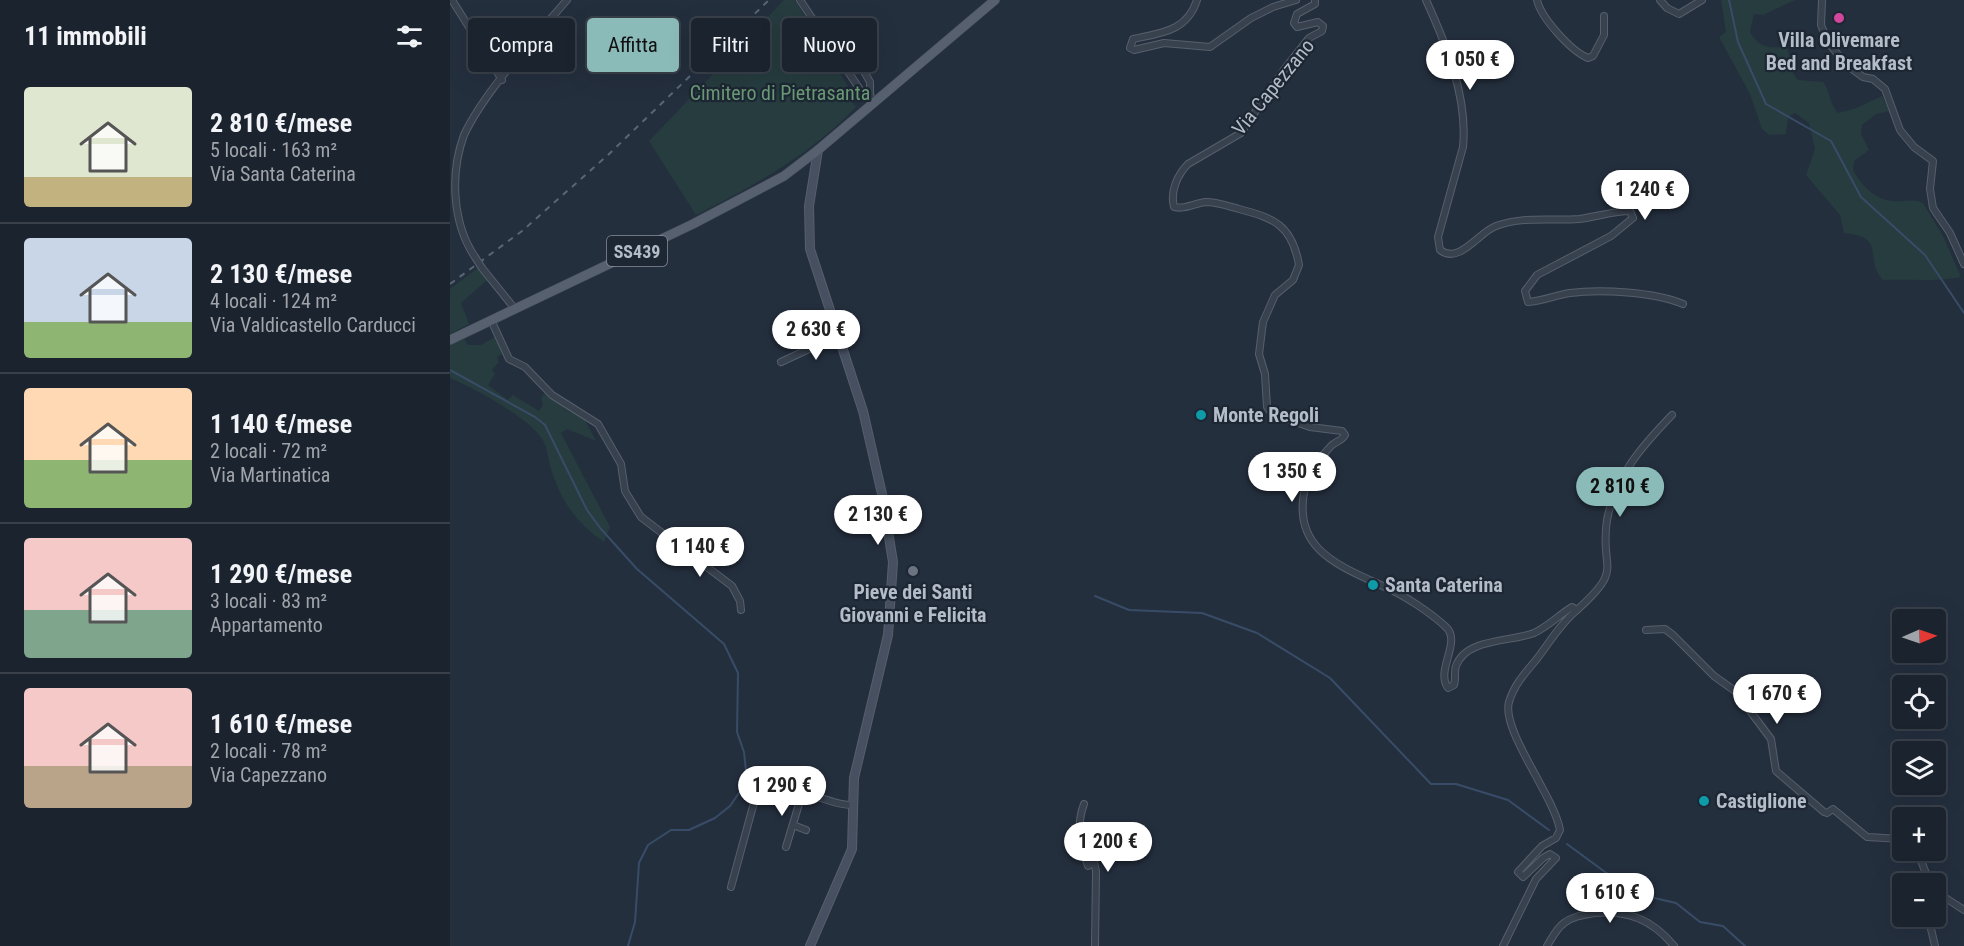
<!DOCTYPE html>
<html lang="it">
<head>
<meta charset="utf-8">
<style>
  :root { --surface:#1b232e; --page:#242b36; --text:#f1f3f6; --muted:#a0a4aa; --line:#39404a; --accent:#8bbbb9 }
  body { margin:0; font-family:"Roboto Condensed",sans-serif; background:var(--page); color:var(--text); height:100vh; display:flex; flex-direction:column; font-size:22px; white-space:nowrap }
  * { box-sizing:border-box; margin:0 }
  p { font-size:20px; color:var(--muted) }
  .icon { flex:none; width:33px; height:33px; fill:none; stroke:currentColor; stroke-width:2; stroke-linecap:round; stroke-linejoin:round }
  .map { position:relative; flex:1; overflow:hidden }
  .drawer { display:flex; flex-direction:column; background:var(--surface); width:450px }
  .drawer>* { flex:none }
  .hud { position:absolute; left:18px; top:18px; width:570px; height:54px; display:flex; gap:12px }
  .needle { width:39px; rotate:88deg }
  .buttons { position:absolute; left:1442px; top:609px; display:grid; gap:12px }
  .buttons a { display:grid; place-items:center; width:54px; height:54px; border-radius:6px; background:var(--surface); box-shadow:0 6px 24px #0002,0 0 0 2px var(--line); font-size:30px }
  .price { position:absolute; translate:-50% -51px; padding:0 14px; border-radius:21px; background:#fff; color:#222; font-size:20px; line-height:39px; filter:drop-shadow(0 2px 3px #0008) }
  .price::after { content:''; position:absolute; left:50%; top:36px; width:18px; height:14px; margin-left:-9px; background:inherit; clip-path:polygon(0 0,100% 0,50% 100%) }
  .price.active { background:var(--accent); color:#111 }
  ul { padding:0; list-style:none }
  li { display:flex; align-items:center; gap:18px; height:150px; padding:0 24px }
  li+li { border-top:2px solid var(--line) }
  li span { display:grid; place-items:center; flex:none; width:168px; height:120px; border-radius:6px; color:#555 }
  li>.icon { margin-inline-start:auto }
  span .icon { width:72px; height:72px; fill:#fffc; stroke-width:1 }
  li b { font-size:26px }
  h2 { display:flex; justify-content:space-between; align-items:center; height:72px; padding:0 24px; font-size:26px }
  .pill { padding:0 21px; border-radius:6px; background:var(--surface); box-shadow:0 6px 24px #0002,0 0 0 2px var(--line); font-size:21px; line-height:54px }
  .pill.active { background:var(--accent); color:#111 }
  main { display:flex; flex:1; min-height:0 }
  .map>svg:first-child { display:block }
  .green { fill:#263c3f }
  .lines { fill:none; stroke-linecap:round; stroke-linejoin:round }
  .stream { stroke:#394c67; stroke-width:2 }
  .street-casing { stroke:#565f6c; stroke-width:8 }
  .secondary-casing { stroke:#565f6c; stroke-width:10 }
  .primary-casing { stroke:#414a57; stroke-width:10 }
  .street { stroke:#38414e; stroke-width:6 }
  .secondary { stroke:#465061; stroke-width:8 }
  .primary { stroke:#56606e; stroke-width:9 }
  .rail { stroke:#5a6575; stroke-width:2; stroke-dasharray:6 6; stroke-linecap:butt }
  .street-bridge-casing { stroke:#565f6c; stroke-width:8; stroke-linecap:butt }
  .street-bridge { stroke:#38414e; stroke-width:6 }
  .hotel-dot { fill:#d1479c; stroke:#1d2633; stroke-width:2 }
  .culture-dot { fill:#0f9aa8; stroke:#1d2633; stroke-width:2 }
  .worship-dot { fill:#6b7280; stroke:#1d2633; stroke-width:2 }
  .labels { text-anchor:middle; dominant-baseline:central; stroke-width:4.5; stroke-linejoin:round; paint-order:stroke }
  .shield { fill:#1d2633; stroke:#878f9c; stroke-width:1.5 }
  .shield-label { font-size:18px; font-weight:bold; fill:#b4bcc9 }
  .poi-label { font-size:20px; font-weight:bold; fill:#b4bcc9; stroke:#1d2633; text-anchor:start }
  .street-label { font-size:20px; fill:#b4bcc9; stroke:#1d2633 }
  .park-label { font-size:20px; fill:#6b9a76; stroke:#1d2633 }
</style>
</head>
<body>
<main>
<section class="drawer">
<h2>11 immobili<svg class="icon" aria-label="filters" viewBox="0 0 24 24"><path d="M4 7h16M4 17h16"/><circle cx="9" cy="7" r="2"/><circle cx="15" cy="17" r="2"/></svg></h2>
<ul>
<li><span style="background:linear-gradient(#dfe7d0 75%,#c2b280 0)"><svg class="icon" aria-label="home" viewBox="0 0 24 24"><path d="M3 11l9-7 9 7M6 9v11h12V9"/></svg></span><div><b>2 810 €/mese</b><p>5 locali · 163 m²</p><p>Via Santa Caterina</p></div></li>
<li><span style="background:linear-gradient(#c9d6e8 70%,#8fb573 0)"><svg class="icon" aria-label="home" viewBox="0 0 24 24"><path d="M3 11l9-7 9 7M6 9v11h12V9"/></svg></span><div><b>2 130 €/mese</b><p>4 locali · 124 m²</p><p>Via Valdicastello Carducci</p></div></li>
<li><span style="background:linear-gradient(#ffd9b3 60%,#8fb573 0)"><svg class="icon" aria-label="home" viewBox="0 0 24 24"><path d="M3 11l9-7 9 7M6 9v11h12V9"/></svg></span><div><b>1 140 €/mese</b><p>2 locali · 72 m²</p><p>Via Martinatica</p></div></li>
<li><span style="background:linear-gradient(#f6c9c9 60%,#7fa58c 0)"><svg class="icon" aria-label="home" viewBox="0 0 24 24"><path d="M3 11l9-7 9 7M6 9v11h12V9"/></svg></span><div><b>1 290 €/mese</b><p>3 locali · 83 m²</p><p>Appartamento</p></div></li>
<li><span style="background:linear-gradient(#f6c9c9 65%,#b9a48a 0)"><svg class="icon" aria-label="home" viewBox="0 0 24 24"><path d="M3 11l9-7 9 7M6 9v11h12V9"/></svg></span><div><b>1 610 €/mese</b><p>2 locali · 78 m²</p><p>Via Capezzano</p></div></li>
</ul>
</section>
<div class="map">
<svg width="1514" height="946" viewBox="0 0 1514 946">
  <rect width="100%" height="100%" fill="#242f3e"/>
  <g class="green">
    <path d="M334 0H345L402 93 398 95 406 107C360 155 304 186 246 215L199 141Z"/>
    <path d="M1271 0H1345L1313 15 1304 14 1300 32C1309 48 1320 49 1337 46L1343 73 1348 80 1373 82C1381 92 1379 104 1388 113L1404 109 1432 96 1439 111 1426 114 1412 125 1411 134 1419 150 1404 161 1403 170C1412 186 1425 200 1444 201 1455 202 1463 198 1473 203L1493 236 1511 277C1486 282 1459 279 1433 280 1413 259 1438 237 1394 233L1390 215 1356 175 1365 149 1359 123 1345 113 1338 117 1336 134 1319 135 1312 129 1300 94 1269 37 1276 32Z"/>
    <path d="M29 267 37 280 11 303 19 324 0 334V289Z"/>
    <path d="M13 337 18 345H31L45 337 52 354 47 357 49 362 42 370 45 374 38 385 58 400 63 395 89 411 93 405 91 398 95 392 133 416 146 441 117 429 111 433 160 527 154 542C127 524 111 501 101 469 98 460 98 447 92 439 78 417 24 388 0 378V343Z"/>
  </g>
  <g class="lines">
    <g class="stream">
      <path d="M1279 0 1288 42 1316 104 1381 141 1411 197 1475 255 1514 313"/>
      <path d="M0 370 85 417 95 425 137 510 151 529 187 569 274 644 288 673 287 732 294 752 296 771 291 790 280 806 265 818 239 830H221L198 845 189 863 185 922 178 946"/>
      <path d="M645 596 679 610 752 613 807 633 880 678 981 784H1006L1058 800 1099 830"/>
      <path d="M1117 844 1155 872 1200 897 1226 903 1250 922 1273 926 1295 946"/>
    </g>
    <g class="street-casing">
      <g id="street">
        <path d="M2 0 52 80"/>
        <path d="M350 0 411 91 420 94"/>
        <path d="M747 0C737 31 712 33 683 39L680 48 684 50 714 43 760 47 801 18 823 7 846 0"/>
        <path d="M865 0V4L847 14 844 23 847 27 868 22 873 26 872 31 859 38 833 71 791 133 738 164C727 175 720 192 724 207 734 210 745 203 756 202 767 202 778 206 789 209 824 218 842 225 849 265L843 280 825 295 813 322 809 354 815 374 817 407 822 414 860 427 892 431 895 435C892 441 886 441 881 446 872 455 860 472 856 484 839 548 887 565 935 587 954 595 981 613 996 627 1012 642 985 670 998 688L1004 685C1006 679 1004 672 1006 666 1016 638 1061 642 1084 633 1099 626 1109 615 1122 607L1127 610C1110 624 1100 642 1086 660 1075 673 1064 685 1059 702 1051 730 1104 796 1110 830L1106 838 1092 846 1068 872 1073 877 1093 858 1100 854 1106 858 1086 879 1053 946"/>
        <path d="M976 0C996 44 1018 97 1013 147L988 237 990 250C1009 265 1029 232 1046 226 1073 216 1101 221 1129 219 1146 217 1164 211 1180 211L1183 218 1161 236 1087 275 1075 291 1078 302C1093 301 1106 295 1120 293 1150 289 1205 292 1233 304"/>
        <path d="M1087 0C1091 18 1121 51 1138 58L1143 56 1154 35V16"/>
        <path d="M1210 0 1217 8 1229 14 1252 0"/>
        <path d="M1372 0 1371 25 1379 44 1398 66 1413 77 1423 79 1435 89 1450 130 1464 147 1483 161 1480 189 1483 208 1500 233 1514 264"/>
        <path d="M383 48 397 42 420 82V94L423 104"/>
        <path d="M25 257C2 223 0 173 14 135 34 92 85 37 117 0"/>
        <path d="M32 268 65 309"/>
        <path d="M41 320 59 359 75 367 102 395 148 424 171 464 175 491 191 517 282 586 290 601 291 610"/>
        <path d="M331 362 387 336"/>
        <path d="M1127 610C1176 566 1149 571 1157 520 1165 476 1193 445 1222 415"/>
        <path d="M1196 630 1215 629 1223 635 1264 676 1285 691 1321 739 1326 771 1374 812 1377 813 1383 809 1417 837 1452 839"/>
        <path d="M634 804C626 825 630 844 638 866L644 862 646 871 645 946"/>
        <path d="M343 825 356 830"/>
        <path d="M336 847 352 794"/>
        <path d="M1467 850 1480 884"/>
        <path d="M281 887 309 784C325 789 340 792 356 794 373 797 385 805 402 805"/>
        <path d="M1485 891 1514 910"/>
        <path d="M1478 916 1485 946"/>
        <path d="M1097 946C1102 938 1106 929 1114 923 1123 916 1134 915 1145 913 1178 910 1203 920 1224 946"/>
      </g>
    </g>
    <g class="secondary-casing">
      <path id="secondary" d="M360 946 402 849 404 778 438 635 443 562 432 494 413 411 360 249 359 206 368 150"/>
    </g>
    <g class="primary-casing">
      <path id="primary" d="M0 340 243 224 334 176 368 150 545 0"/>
    </g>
    <use href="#street" class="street"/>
    <use href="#secondary" class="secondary"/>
    <use href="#primary" class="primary"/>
    <path class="rail" d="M0 284 72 231 158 155 319 0"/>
    <g class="street-bridge-casing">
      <path id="street-bridge" d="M25 257 32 268"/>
    </g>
    <use href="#street-bridge" class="street-bridge"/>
  </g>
  <circle class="hotel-dot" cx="1389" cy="18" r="6"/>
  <g class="culture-dot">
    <circle cx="751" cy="415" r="6"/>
    <circle cx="923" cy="585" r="6"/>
    <circle cx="1254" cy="801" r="6"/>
  </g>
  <circle class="worship-dot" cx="463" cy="571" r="6"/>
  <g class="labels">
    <rect class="shield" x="157" y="236" width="60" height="30" rx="4.5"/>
    <g class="shield-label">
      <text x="187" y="251">SS439</text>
    </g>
    <g class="poi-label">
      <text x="1389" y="40" text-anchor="middle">Villa Olivemare<tspan x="1389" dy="23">Bed and Breakfast</tspan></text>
      <text x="763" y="415">Monte Regoli</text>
      <text x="935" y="585">Santa Caterina</text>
      <text x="463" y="592" text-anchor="middle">Pieve dei Santi<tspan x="463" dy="23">Giovanni e Felicita</tspan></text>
      <text x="1266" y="801">Castiglione</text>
    </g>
    <g class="street-label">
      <text transform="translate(823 87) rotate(-51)">Via Capezzano</text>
    </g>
    <g class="park-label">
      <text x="330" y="93">Cimitero di Pietrasanta</text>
    </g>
  </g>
</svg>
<div class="buttons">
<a><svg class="needle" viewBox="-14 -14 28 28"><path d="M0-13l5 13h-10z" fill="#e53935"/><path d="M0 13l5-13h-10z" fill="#a0a4aa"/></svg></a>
<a><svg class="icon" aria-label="locate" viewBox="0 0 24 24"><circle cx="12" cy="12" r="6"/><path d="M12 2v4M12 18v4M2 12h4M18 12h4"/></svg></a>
<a><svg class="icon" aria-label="layers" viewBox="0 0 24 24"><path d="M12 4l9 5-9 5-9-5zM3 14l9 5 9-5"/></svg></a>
<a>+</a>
<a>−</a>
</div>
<b class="price" style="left:1020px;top:91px">1 050 €</b>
<b class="price" style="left:1195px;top:221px">1 240 €</b>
<b class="price" style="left:366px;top:361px">2 630 €</b>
<b class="price" style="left:842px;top:503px">1 350 €</b>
<b class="price active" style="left:1170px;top:518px">2 810 €</b>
<b class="price" style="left:428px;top:546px">2 130 €</b>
<b class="price" style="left:250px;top:578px">1 140 €</b>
<b class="price" style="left:1327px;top:725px">1 670 €</b>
<b class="price" style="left:332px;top:817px">1 290 €</b>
<b class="price" style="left:658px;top:873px">1 200 €</b>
<b class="price" style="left:1160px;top:924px">1 610 €</b>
<div class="hud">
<a class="pill">Compra</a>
<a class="pill active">Affitta</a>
<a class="pill">Filtri</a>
<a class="pill">Nuovo</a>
</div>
</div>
</main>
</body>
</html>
